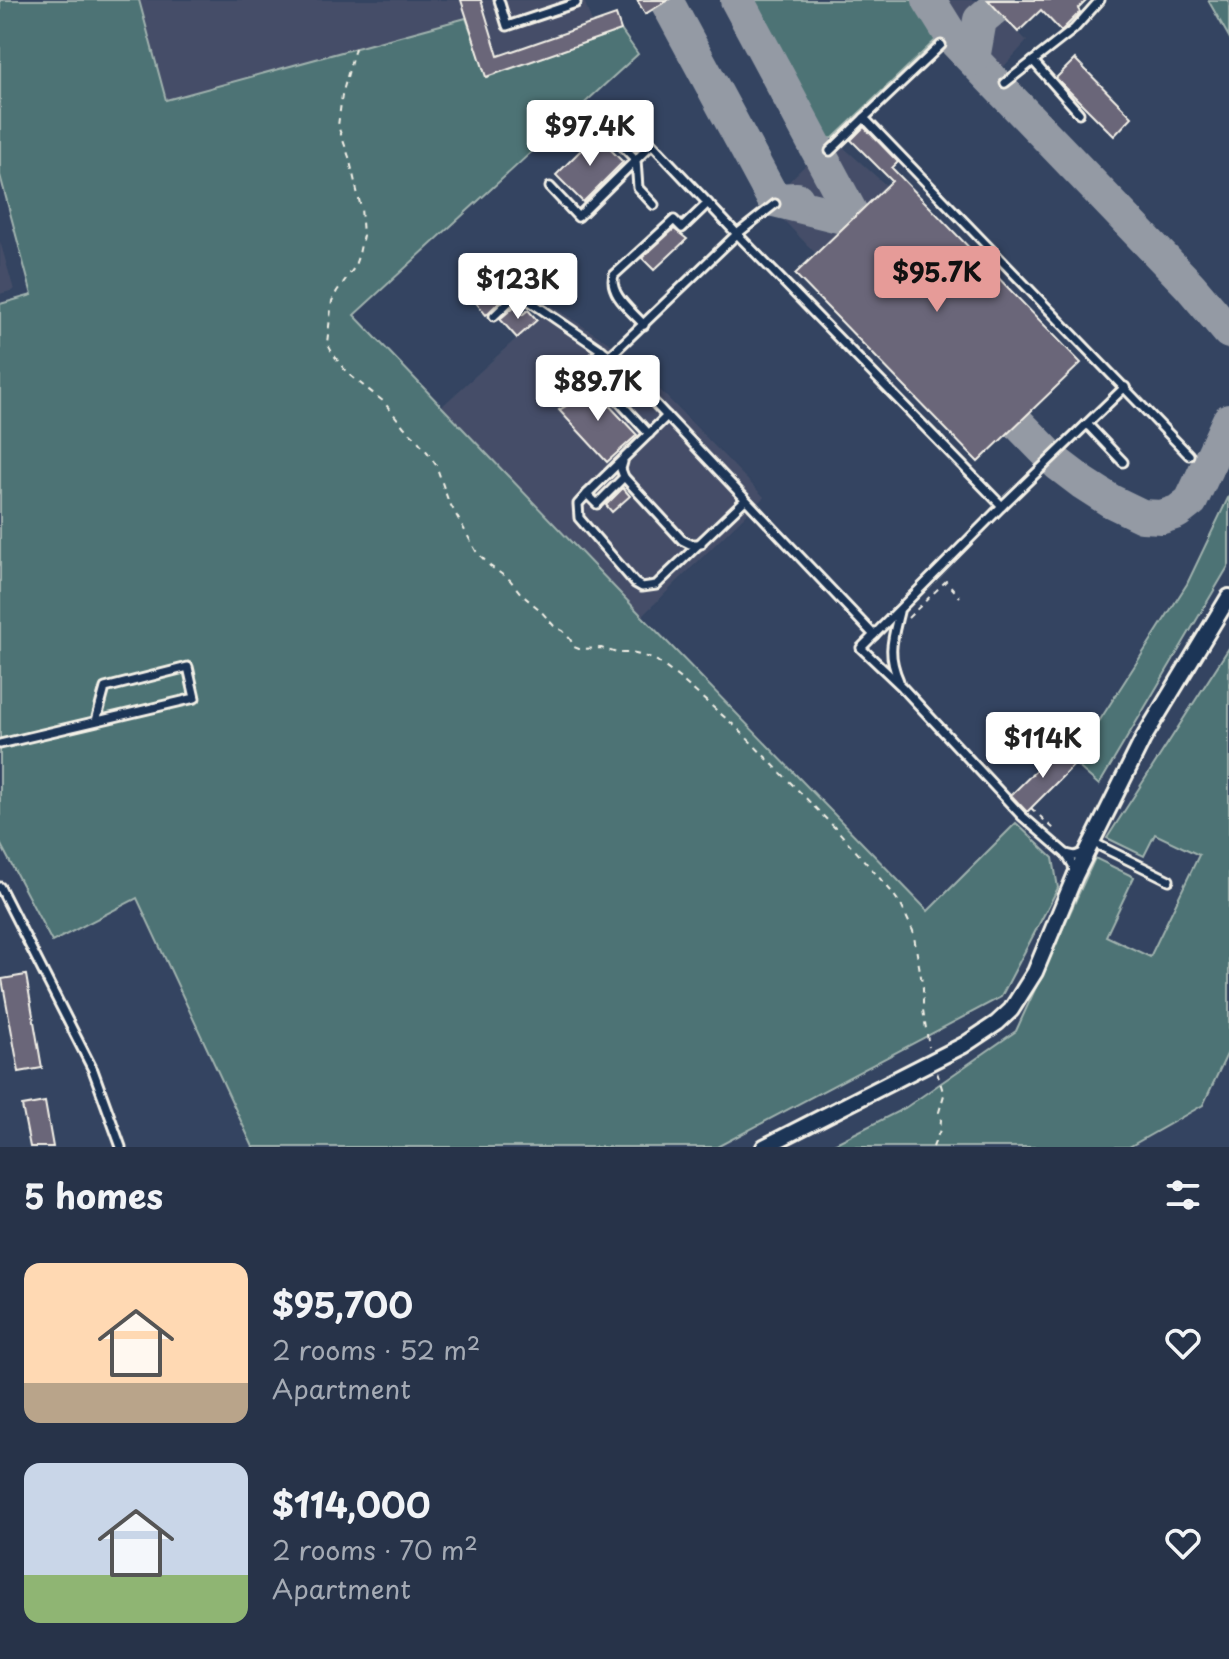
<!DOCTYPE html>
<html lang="en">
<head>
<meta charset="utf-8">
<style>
  :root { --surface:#273349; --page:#2f3b50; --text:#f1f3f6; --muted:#a4aab4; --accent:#e69b98 }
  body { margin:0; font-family:"Playpen Sans",sans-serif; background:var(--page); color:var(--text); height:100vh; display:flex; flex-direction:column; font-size:30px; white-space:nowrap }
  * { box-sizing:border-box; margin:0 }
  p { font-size:26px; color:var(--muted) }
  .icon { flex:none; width:44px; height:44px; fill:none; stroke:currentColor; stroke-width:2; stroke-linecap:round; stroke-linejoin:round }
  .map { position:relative; height:1147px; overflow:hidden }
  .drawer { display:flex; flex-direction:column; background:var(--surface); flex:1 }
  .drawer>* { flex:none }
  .price { position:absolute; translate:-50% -68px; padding:0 18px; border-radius:8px; background:#fff; color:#222; font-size:26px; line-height:52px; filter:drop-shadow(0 2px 4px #0008) }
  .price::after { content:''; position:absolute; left:50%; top:48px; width:24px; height:18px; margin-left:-12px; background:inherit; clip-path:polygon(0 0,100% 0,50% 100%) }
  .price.active { background:var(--accent); color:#111 }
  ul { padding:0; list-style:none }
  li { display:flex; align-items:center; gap:24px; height:200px; padding:0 24px }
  li span { display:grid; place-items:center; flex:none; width:224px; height:160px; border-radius:16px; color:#555 }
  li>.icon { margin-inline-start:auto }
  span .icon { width:96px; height:96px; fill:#fffc; stroke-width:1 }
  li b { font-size:34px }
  h2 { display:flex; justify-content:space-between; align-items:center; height:96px; padding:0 24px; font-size:34px }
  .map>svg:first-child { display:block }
  .built { fill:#444e68 }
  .green { fill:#4d7375; stroke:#a0b2ae; stroke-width:2 }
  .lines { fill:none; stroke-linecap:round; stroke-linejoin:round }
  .taxiway { stroke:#949aa4; stroke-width:34 }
  .building { fill:#6b6679; stroke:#f4f1e8; stroke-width:2 }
  .lane-casing { stroke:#f4f1e8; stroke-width:13 }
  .street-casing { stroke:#f4f1e8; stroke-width:20 }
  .path { stroke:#f4f1e8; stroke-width:2; stroke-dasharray:6 6; stroke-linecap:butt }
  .lane { stroke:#1d3557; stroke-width:7 }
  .street { stroke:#1d3557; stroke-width:14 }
</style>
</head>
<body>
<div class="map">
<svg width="1229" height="1147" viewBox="0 0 1229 1147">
  <rect width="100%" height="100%" fill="#344461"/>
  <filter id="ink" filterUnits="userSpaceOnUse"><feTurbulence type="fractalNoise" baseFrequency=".0125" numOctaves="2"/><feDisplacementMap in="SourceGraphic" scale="16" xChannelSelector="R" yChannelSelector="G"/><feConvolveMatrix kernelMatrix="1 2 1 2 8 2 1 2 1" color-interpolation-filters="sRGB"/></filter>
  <g filter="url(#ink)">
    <g class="built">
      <path d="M139 0H584L597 38 486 77 466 18 166 100Z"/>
      <path d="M939 0H988L1027 41 999 72 958 29Z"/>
      <path d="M833 138 887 186 817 255 767 203Z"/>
      <path d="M0 241 14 290 0 294Z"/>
      <path d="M552 306 624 353 764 497 642 616 440 408Z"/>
    </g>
    <g class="green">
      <path d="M0 0H139L166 100 466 18 487 77 621 30 638 54 354 315 642 616 928 911 1016 823 1053 858 1058 888 1001 997 717 1147H253L137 898 52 942 0 843V304L32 295 0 175Z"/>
      <path d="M746 0H921L942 34 833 138 819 139Z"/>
      <path d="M1208 0H1229V37Z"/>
      <path d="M1229 496V565L1099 785 1073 762 1187 584Z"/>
      <path d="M1229 648V1050L1203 1105 1129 1147H828L905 1108 1016 1031 1095 858 1134 877 1106 936 1150 957 1199 855 1155 834 1144 856 1107 838Z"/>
    </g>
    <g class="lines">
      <g class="taxiway">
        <path d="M737 0 855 220 774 200"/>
        <path d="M929 0 954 40 1190 286 1229 332"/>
        <path d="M667 2 774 200 797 199"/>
        <path d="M973 59 980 20 999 4"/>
        <path d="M1019 424 1058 464 1083 483 1111 501 1142 516 1162 517 1177 512 1191 501 1229 420"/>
      </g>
    </g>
    <g class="building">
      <path d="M461 0H481L498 56 616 15 621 30 486 77Z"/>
      <path d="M637 0H668L645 14Z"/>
      <path d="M988 0H1087L1078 9 1080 12 1061 31 1041 10 1018 32Z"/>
      <path d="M1075 59 1132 117 1114 136 1056 78Z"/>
      <path d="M864 127 898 162 892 168 1081 363 978 462 795 274 892 181 851 140Z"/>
      <path d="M596 135 623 162 583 202 556 175Z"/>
      <path d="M674 229 687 239 654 270 642 258Z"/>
      <path d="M489 288 500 301 486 315 474 300Z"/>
      <path d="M515 306 522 315 528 310 537 320 517 338 500 319Z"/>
      <path d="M589 384 637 435 607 462 559 410 568 405Z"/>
      <path d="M623 488 630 496 612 512 606 505Z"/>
      <path d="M1059 748 1075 764 1027 812 1011 795Z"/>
      <path d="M26 975 42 1068 19 1072 2 979Z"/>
      <path d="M45 1102 53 1147H30L22 1106Z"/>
    </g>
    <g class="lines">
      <g class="lane-casing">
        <g id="lane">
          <path d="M499 0 507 26 576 3 575 0"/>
          <path d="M941 45 864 118 1189 455"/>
          <path d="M1033 61 1079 113"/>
          <path d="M1005 83 1074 29 1100 0"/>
          <path d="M652 144 737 234 775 204"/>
          <path d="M830 151 864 118"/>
          <path d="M550 187 578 217 652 144 621 114 605 128 636 160 638 188 654 205"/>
          <path d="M494 316 518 293 610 356 592 372"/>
          <path d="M644 325C632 311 608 294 614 275L674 220 682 228 708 203"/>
          <path d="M602 350 555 392 563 400 592 372 649 434"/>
          <path d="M611 393 629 376"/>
          <path d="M1087 424 1123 462"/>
          <path d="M623 462 621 469 624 477 682 540 690 544H701"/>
          <path d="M624 477 597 504 587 494 667 416"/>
          <path d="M587 494 578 504 579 518 635 583 642 587 656 585 745 500"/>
          <path d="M874 635 610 356 737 234 1002 506"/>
          <path d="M899 681C887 654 892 641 899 612"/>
          <path d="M0 744 195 698 188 667 105 688 96 721"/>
          <path d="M1092 842 1169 880"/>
          <path d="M1066 854 1022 816 902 687 861 648 1002 506 1125 387"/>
          <path d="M1074 874 1073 865 1066 854 1075 856 1083 853"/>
          <path d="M0 887 93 1070 121 1147"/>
        </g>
      </g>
      <g class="street-casing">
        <path id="street" d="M764 1147 964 1045 997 1023 1011 1010 1035 972 1075 876 1143 739 1229 597"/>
      </g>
      <g class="path">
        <path d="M355 48 342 95 338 126 349 157 361 208 363 235 359 254 354 268 337 291 332 301 327 343 333 354 347 373 383 401 404 427 414 436 428 453 436 465 448 500 476 551 490 566 510 580 522 595 539 609 554 626 563 631 570 639 574 647 579 649 601 648 617 653H631L644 656 657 661 678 677 736 727 839 832 891 891 901 905 913 931 923 988V1010L929 1047"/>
        <path d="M908 618 946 581 960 597"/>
        <path d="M1031 808 1054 829"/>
        <path d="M933 1147 940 1130 941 1120 939 1112 944 1095 937 1072"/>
      </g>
      <use href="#lane" class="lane"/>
      <use href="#street" class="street"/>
    </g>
  </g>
</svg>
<b class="price" style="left:590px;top:168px">$97.4K</b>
<b class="price active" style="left:937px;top:314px">$95.7K</b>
<b class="price" style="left:518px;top:321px">$123K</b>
<b class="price" style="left:598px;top:423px">$89.7K</b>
<b class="price" style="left:1043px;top:780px">$114K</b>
</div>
<section class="drawer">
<h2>5 homes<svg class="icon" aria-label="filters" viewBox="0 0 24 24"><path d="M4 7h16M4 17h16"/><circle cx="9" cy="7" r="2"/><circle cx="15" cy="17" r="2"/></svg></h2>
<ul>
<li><span style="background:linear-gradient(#ffd9b3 75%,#b9a48a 0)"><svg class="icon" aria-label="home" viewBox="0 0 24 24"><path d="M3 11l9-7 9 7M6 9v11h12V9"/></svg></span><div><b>$95,700</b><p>2 rooms · 52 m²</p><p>Apartment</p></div><svg class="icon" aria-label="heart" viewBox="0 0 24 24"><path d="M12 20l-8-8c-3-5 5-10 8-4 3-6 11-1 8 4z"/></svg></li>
<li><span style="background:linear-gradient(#c9d6e8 70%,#8fb573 0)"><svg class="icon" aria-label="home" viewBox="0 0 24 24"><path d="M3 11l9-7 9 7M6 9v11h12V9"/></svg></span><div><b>$114,000</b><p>2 rooms · 70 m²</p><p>Apartment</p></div><svg class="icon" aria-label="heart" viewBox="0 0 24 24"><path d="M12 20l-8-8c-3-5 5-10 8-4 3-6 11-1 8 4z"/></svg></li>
</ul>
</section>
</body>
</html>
